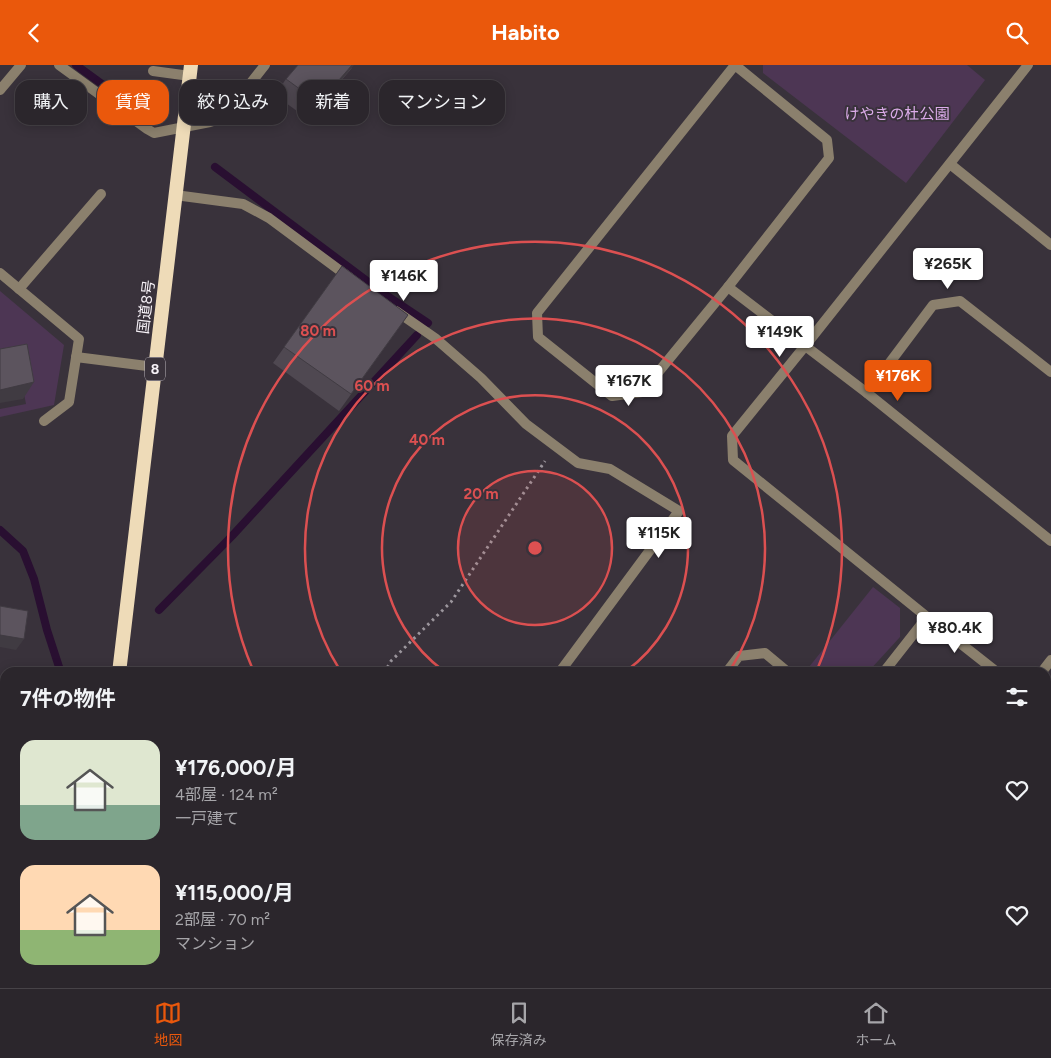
<!DOCTYPE html>
<html lang="ja">
<head>
<meta charset="utf-8">
<style>
  :root { --surface:#2b262c; --page:#332e34; --text:#f1f3f6; --muted:#a6a5a9; --line:#474348; --accent:#ea580c }
  body { margin:0; font-family:Figtree,"Noto Sans JP",sans-serif; background:var(--page); color:var(--text); height:100vh; display:flex; flex-direction:column; font-size:19px; white-space:nowrap }
  * { box-sizing:border-box; margin:0 }
  p { font-size:16px; color:var(--muted) }
  .icon { flex:none; width:28px; height:28px; fill:none; stroke:currentColor; stroke-width:2; stroke-linecap:round; stroke-linejoin:round }
  .map { position:relative; flex:1; overflow:hidden }
  .panel { position:absolute; left:0px; top:602px; width:1051px; height:321px; display:flex; flex-direction:column; background:var(--surface); border-radius:15px 15px 0 0; box-shadow:0 2px 12px #0003,0 0 0 1px var(--line) }
  .panel>* { flex:none }
  .top-card { position:absolute; left:15px; top:15px; width:500px; height:45px; display:flex; gap:10px }
  .price { position:absolute; translate:-50% -42px; padding:0 11px; border-radius:5px; background:#fff; color:#222; font-size:16px; line-height:32px; filter:drop-shadow(0 1px 2px #0008) }
  .price::after { content:''; position:absolute; left:50%; top:30px; width:15px; height:11px; margin-left:-8px; background:inherit; clip-path:polygon(0 0,100% 0,50% 100%) }
  .price.on { background:var(--accent); color:#fff }
  ul { padding:0; list-style:none }
  li { display:flex; align-items:center; gap:15px; height:125px; padding:0 20px }
  li span { display:grid; place-items:center; flex:none; width:140px; height:100px; border-radius:15px; color:#555 }
  li>.icon { margin-inline-start:auto }
  span .icon { width:60px; height:60px; fill:#fffc; stroke-width:1 }
  li b { font-size:21px }
  h2 { display:flex; justify-content:space-between; align-items:center; height:60px; padding:0 20px; font-size:21px }
  .pill { padding:0 18px; border-radius:15px; background:var(--surface); box-shadow:0 2px 12px #0003,0 0 0 1px var(--line); font-size:18px; line-height:45px }
  .pill.on { background:var(--accent); color:#fff }
  header { display:flex; justify-content:space-between; align-items:center; height:65px; padding:0 20px; background:var(--accent); color:#fff; font-size:22px; font-weight:700 }
  .menu { display:flex; justify-content:space-around; align-items:center; height:70px; border-top:1px solid var(--line); background:var(--surface); font-size:14px; color:var(--muted) }
  .menu a { display:grid; justify-items:center; gap:2px }
  .menu .on { color:var(--accent) }
  .map>svg:first-child { display:block }
  .green { fill:#4d3654 }
  .lines { fill:none; stroke-linecap:round; stroke-linejoin:round }
  .stream { stroke:#290f31; stroke-width:8 }
  .path { stroke:#9c969d; stroke-width:3; stroke-dasharray:2.5 4; stroke-linecap:butt }
  .service { stroke:#8b806d; stroke-width:10 }
  .minor { stroke:#8b806d; stroke-width:10 }
  .trunk { stroke:#eedbb8; stroke-width:14 }
  .wall { fill:#4f4851 }
  .shaded-wall { fill:#403b42 }
  .building { fill:#5c545e; stroke:#403b42 }
  .ring { fill:none; stroke:#dc5051; stroke-width:2.5 }
  .labels { text-anchor:middle; dominant-baseline:central; stroke-width:4; stroke-linejoin:round; paint-order:stroke }
  .shield { fill:#39323b; stroke:#bdb7be; stroke-width:1 }
  .shield-label { font-size:14px; font-weight:bold; fill:#f5f0f6 }
  .park-label { font-size:15px; fill:#dcacea; stroke:#39323b }
  .street-label { font-size:15px; fill:#f5f0f6; stroke:#39323b }
  .centre { fill:#dc5051; stroke:#39323b; stroke-width:2.5 }
  .ring-label { font-size:15px; text-anchor:middle; font-weight:bold; fill:#dc5051; stroke:#39323b; stroke-width:4; stroke-linejoin:round; paint-order:stroke }
</style>
</head>
<body>
<header><svg class="icon" aria-label="back" viewBox="0 0 24 24"><path d="M15 5l-7 7 7 7"/></svg>Habito<svg class="icon" aria-label="search" viewBox="0 0 24 24"><circle cx="10" cy="10" r="6"/><path d="M15 15l6 6"/></svg></header>
<div class="map">
<svg width="1051" height="923" viewBox="0 0 1051 923">
  <rect width="100%" height="100%" fill="#39323b"/>
  <g class="green">
    <path d="M763 0H967L985 15 906 118 763 8Z"/>
    <path d="M0 226 64 280 54 340 0 352V344L26 339 16 288 0 291Z"/>
    <path d="M873 522 900 543V572L868 607H805Z"/>
  </g>
  <g class="lines">
    <g class="stream">
      <path d="M76 0 147 52"/>
      <path d="M215 102 383 228 428 258"/>
      <path d="M0 465 23 486 34 514 47 565 61 608"/>
      <path d="M159 545 232 471 417 270"/>
      <path d="M1046 767 1051 761"/>
      <path d="M0 806 5 799"/>
      <path d="M925 923 928 919"/>
    </g>
    <g class="path">
      <path d="M384 608 391 596 451 537 545 396"/>
      <path d="M1046 651 1051 655"/>
    </g>
    <g class="service">
      <path d="M153 6 190 11"/>
      <path d="M0 208 79 274 69 337 44 356"/>
      <path d="M19 224 101 129"/>
      <path d="M76 292 155 302"/>
    </g>
    <g class="minor">
      <path d="M59 0 147 64 154 68 210 57 223 53 265 0"/>
      <path d="M735 0 827 75 829 93 728 222 642 327 612 331 538 272 537 248 735 0"/>
      <path d="M0 25 21 0"/>
      <path d="M950 99 1051 180"/>
      <path d="M175 130 243 139 269 153 350 213"/>
      <path d="M728 222 867 328 1051 476"/>
      <path d="M396 246 435 273 481 313 526 359 578 398 610 404 679 446 559 608"/>
      <path d="M867 328 933 240 960 236 1051 307"/>
      <path d="M726 608 739 591 765 588 789 608"/>
      <path d="M883 608 927 552"/>
      <path d="M998 608 927 552 733 395 732 371 805 281 1028 0"/>
      <path d="M1041 608 1051 595"/>
      <path d="M0 627 5 629"/>
      <path d="M1046 741 1051 735"/>
      <path d="M0 749 5 748"/>
      <path d="M1046 811 1051 815"/>
      <path d="M586 919 592 923"/>
      <path d="M760 919 765 923"/>
      <path d="M633 923 636 919"/>
      <path d="M798 923 802 919"/>
      <path d="M905 923 909 919"/>
    </g>
    <g class="trunk">
      <path d="M119 608 191 0"/>
      <path d="M81 923 82 919"/>
    </g>
  </g>
  <g class="wall">
    <path d="M352 3 308 54 275 30 286 14Z"/>
    <path d="M342 201 408 250 339 346 273 298Z"/>
    <path d="M136 919H179L178 923H136Z"/>
    <path d="M197 919H212L208 923H203Z"/>
    <path d="M224 919H258L263 923H224Z"/>
    <path d="M406 919H428L424 923H403Z"/>
  </g>
  <g class="shaded-wall">
    <path d="M352 0H354L308 54 319 38Z"/>
    <path d="M34 317 23 334 0 338V325Z"/>
    <path d="M0 570 24 574 16 585 0 582Z"/>
  </g>
  <g class="building">
    <path d="M298 0H352L319 38 286 14Z"/>
    <path d="M342 201 408 250 351 329 284 282Z"/>
    <path d="M27 279 34 317 0 325V284Z"/>
    <path d="M0 541 28 546 24 574 0 570Z"/>
    <path d="M0 913H5V919H46L45 923H0Z"/>
    <path d="M139 919H179L178 923H139Z"/>
    <path d="M233 919H258L263 923H233Z"/>
    <path d="M407 919H426L422 923H412Z"/>
    <path d="M485 919H554L550 923H482Z"/>
  </g>
  <circle cx="535" cy="483" r="77" fill="#dc5051" fill-opacity=".12"/>
  <g class="ring">
    <circle cx="535" cy="483" r="77"/>
    <path d="M445 607A153 153 0 1 1 625 607"/>
    <path d="M341 607A230 230 0 1 1 729 607"/>
    <path d="M253 605A307 307 0 1 1 817 605"/>
  </g>
  <g class="labels">
    <rect class="shield" x="145" y="292.5" width="20" height="23" rx="4"/>
    <g class="shield-label">
      <text x="155" y="304">8</text>
    </g>
    <g class="park-label">
      <text x="897" y="49">けやきの杜公園</text>
    </g>
    <g class="street-label">
      <text transform="translate(146 242) rotate(-83)">国道8号</text>
    </g>
  </g>
  <circle cx="535" cy="483" r="8" class="centre"/>
  <g class="ring-label">
    <text x="318" y="271">80 m</text>
    <text x="372" y="326">60 m</text>
    <text x="427" y="380">40 m</text>
    <text x="481" y="434">20 m</text>
  </g>
</svg>
<b class="price" style="left:948px;top:225px">¥265K</b>
<b class="price" style="left:404px;top:237px">¥146K</b>
<b class="price" style="left:780px;top:293px">¥149K</b>
<b class="price on" style="left:898px;top:337px">¥176K</b>
<b class="price" style="left:629px;top:342px">¥167K</b>
<b class="price" style="left:659px;top:494px">¥115K</b>
<b class="price" style="left:955px;top:589px">¥80.4K</b>
<div class="top-card">
<a class="pill">購入</a>
<a class="pill on">賃貸</a>
<a class="pill">絞り込み</a>
<a class="pill">新着</a>
<a class="pill">マンション</a>
</div>
<section class="panel">
<h2>7件の物件<svg class="icon" aria-label="filters" viewBox="0 0 24 24"><path d="M4 7h16M4 17h16"/><circle cx="9" cy="7" r="2"/><circle cx="15" cy="17" r="2"/></svg></h2>
<ul>
<li><span style="background:linear-gradient(#dfe7d0 65%,#7fa58c 0)"><svg class="icon" aria-label="home" viewBox="0 0 24 24"><path d="M3 11l9-7 9 7M6 9v11h12V9"/></svg></span><div><b>¥176,000/月</b><p>4部屋 · 124 m²</p><p>一戸建て</p></div><svg class="icon" aria-label="heart" viewBox="0 0 24 24"><path d="M12 20l-8-8c-3-5 5-10 8-4 3-6 11-1 8 4z"/></svg></li>
<li><span style="background:linear-gradient(#ffd9b3 65%,#8fb573 0)"><svg class="icon" aria-label="home" viewBox="0 0 24 24"><path d="M3 11l9-7 9 7M6 9v11h12V9"/></svg></span><div><b>¥115,000/月</b><p>2部屋 · 70 m²</p><p>マンション</p></div><svg class="icon" aria-label="heart" viewBox="0 0 24 24"><path d="M12 20l-8-8c-3-5 5-10 8-4 3-6 11-1 8 4z"/></svg></li>
</ul>
</section>
</div>
<nav class="menu">
<a class="on"><svg class="icon" aria-label="map" viewBox="0 0 24 24"><path d="M3 6l6-2 6 2 6-2v14l-6 2-6-2-6 2zM9 4v14M15 6v14"/></svg>地図</a>
<a><svg class="icon" aria-label="saved" viewBox="0 0 24 24"><path d="M7 4h10v16l-5-4-5 4z"/></svg>保存済み</a>
<a><svg class="icon" aria-label="home" viewBox="0 0 24 24"><path d="M3 11l9-7 9 7M6 9v11h12V9"/></svg>ホーム</a>
</nav>
</body>
</html>
